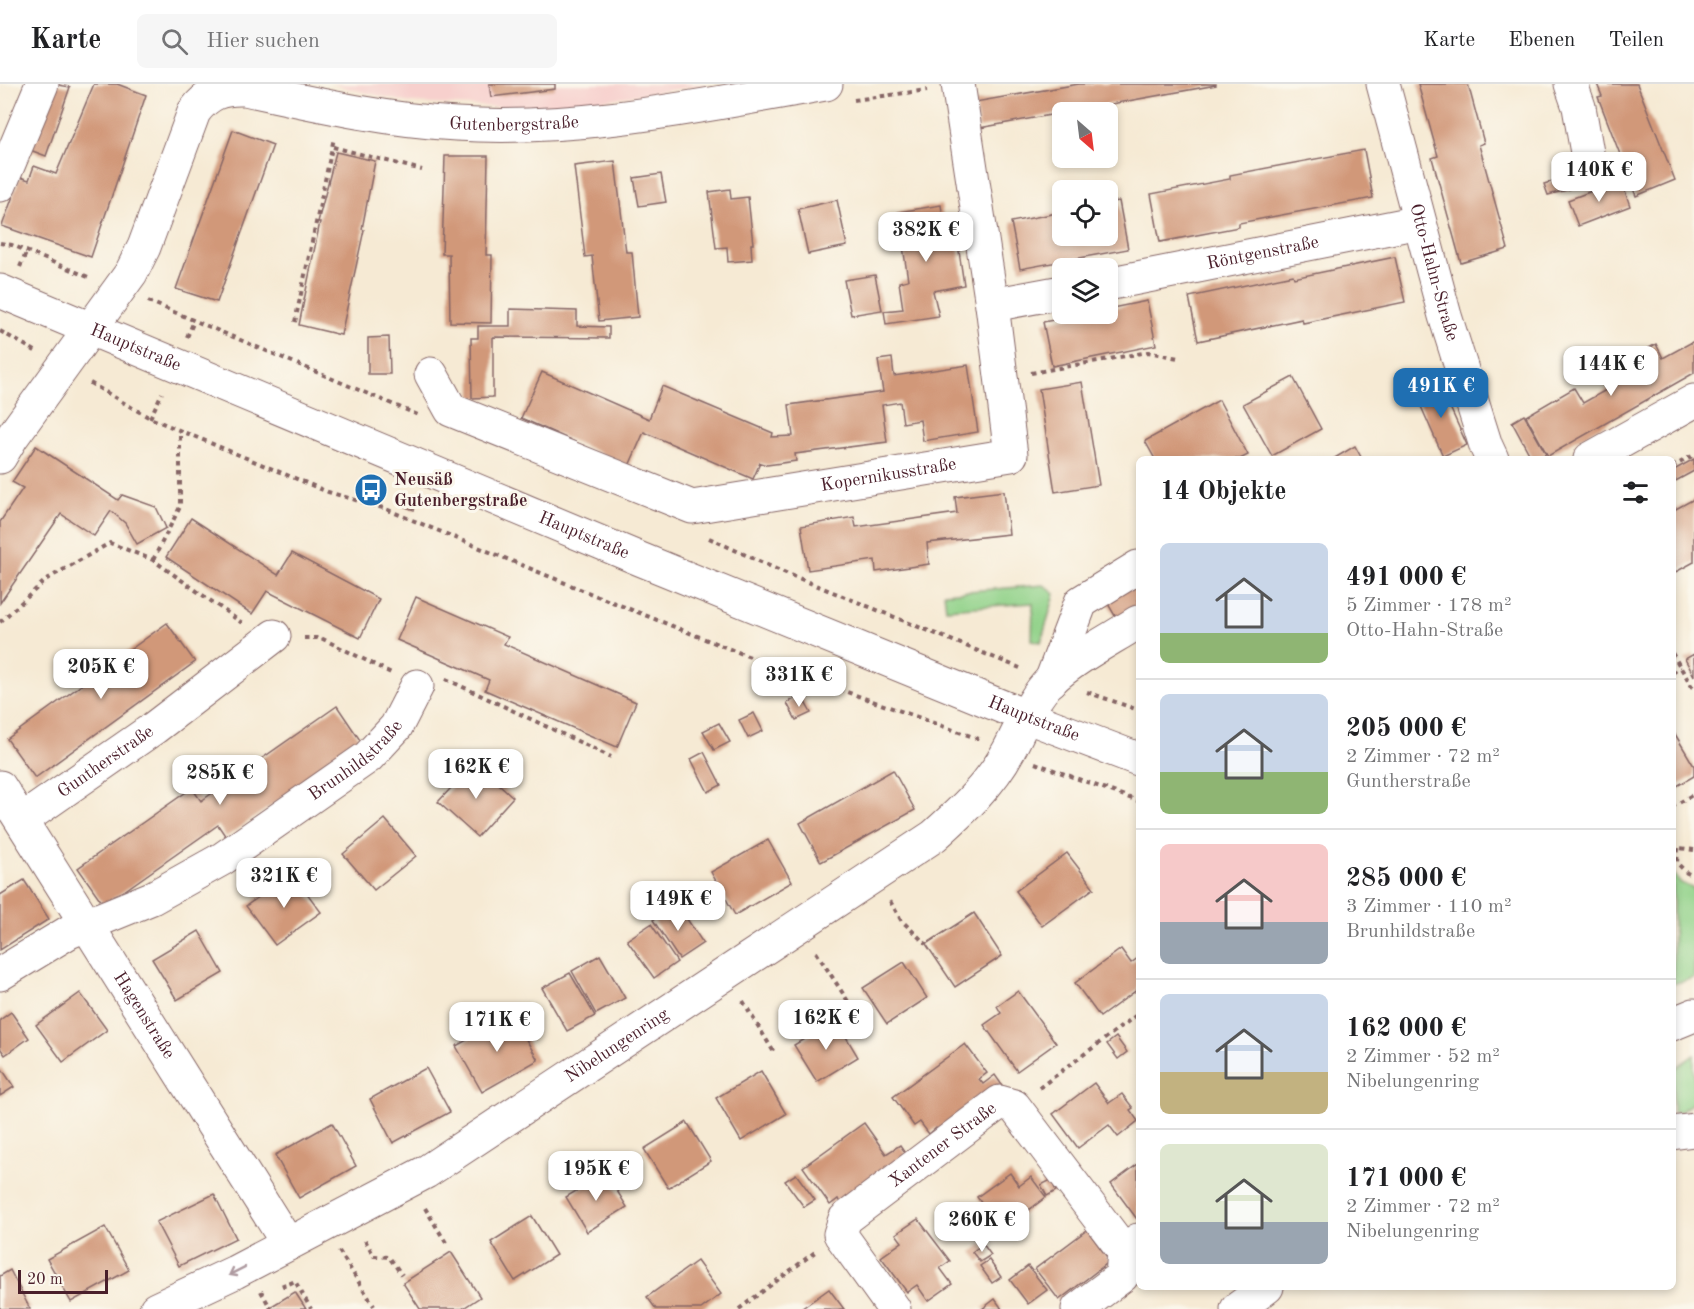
<!DOCTYPE html>
<html lang="de">
<head>
<meta charset="utf-8">
<style>
  :root { --surface:#fff; --page:#f6f6f6; --text:#202124; --muted:#757577; --line:#e0e0e0; --accent:#1f6fb2 }
  body { margin:0; font-family:"Old Standard TT",serif; background:var(--page); color:var(--text); height:100vh; display:flex; flex-direction:column; font-size:22px; white-space:nowrap }
  * { box-sizing:border-box; margin:0 }
  p { font-size:20px; color:var(--muted) }
  .icon { flex:none; width:33px; height:33px; fill:none; stroke:currentColor; stroke-width:2; stroke-linecap:round; stroke-linejoin:round }
  .map { position:relative; flex:1; overflow:hidden }
  .drawer { position:absolute; left:1136px; top:372px; width:540px; height:834px; display:flex; flex-direction:column; background:var(--surface); border-radius:9px; box-shadow:0 3px 9px #0003 }
  .drawer>* { flex:none }
  .needle { width:39px; rotate:152deg }
  .controls { position:absolute; left:1052px; top:18px; display:grid; gap:12px }
  .controls a { display:grid; place-items:center; width:66px; height:66px; border-radius:9px; background:var(--surface); box-shadow:0 3px 9px #0003; font-size:30px }
  .scale { position:absolute; left:18px; bottom:15px; width:90px; box-sizing:border-box; padding-left:6px; border:3px solid #4a1f2b; border-top:0; font-size:16px; line-height:21px; white-space:nowrap; color:#4a1f2b; -webkit-text-stroke:4px #fbf7ec; paint-order:stroke }
  .price { position:absolute; translate:-50% -51px; padding:0 14px; border-radius:12px; background:#fff; color:#222; font-size:20px; line-height:39px; filter:drop-shadow(0 2px 3px #0008) }
  .price::after { content:''; position:absolute; left:50%; top:36px; width:18px; height:14px; margin-left:-9px; background:inherit; clip-path:polygon(0 0,100% 0,50% 100%) }
  .price.active { background:var(--accent); color:#fff }
  ul { padding:0; list-style:none }
  li { display:flex; align-items:center; gap:18px; height:150px; padding:0 24px }
  li+li { border-top:2px solid var(--line) }
  li span { display:grid; place-items:center; flex:none; width:168px; height:120px; border-radius:9px; color:#555 }
  li>.icon { margin-inline-start:auto }
  span .icon { width:72px; height:72px; fill:#fffc; stroke-width:1 }
  li b { font-size:26px }
  h2 { display:flex; justify-content:space-between; align-items:center; height:72px; padding:0 24px; font-size:26px }
  header { display:flex; align-items:center; gap:36px; box-sizing:border-box; height:84px; padding:0 30px; background:var(--surface); border-bottom:2px solid var(--line) }
  header strong { font-size:28px }
  nav { display:flex; gap:33px; margin-inline-start:auto; font-size:21px }
  .search { width:420px; height:54px; background:var(--page); display:flex; align-items:center; gap:15px; box-sizing:border-box; padding:0 21px; border-radius:9px; color:var(--muted); font-size:22px }
  .map>svg:first-child { display:block }
  .built { fill:#f7d0cd }
  .green { fill:#90d188; stroke:#6d785a; stroke-width:1.5 }
  .building { fill:#d19879 }
  .lines { fill:none; stroke-linecap:round; stroke-linejoin:round }
  .minor-casing { stroke:#866666; stroke-width:35 }
  .major-casing { stroke:#866666; stroke-width:35 }
  .path { stroke:#866666; stroke-width:4; stroke-dasharray:4.5 4.5; stroke-linecap:butt }
  .minor { stroke:#fff; stroke-width:33 }
  .major { stroke:#fff; stroke-width:33 }
  .oneway { stroke:#ae9aa0 }
  .labels { text-anchor:middle; dominant-baseline:central; stroke-width:6; stroke-linejoin:round; paint-order:stroke }
  .street-label { font-size:18px; fill:#4a1f2b; stroke:#fbf7ec }
  .poi-label { font-size:18px; font-weight:bold; fill:#4a1f2b; stroke:#fbf7ec; text-anchor:start }
</style>
</head>
<body>
<header>
<strong>Karte</strong>
<div class="search"><svg class="icon" aria-label="search" viewBox="0 0 24 24"><circle cx="10" cy="10" r="6"/><path d="M15 15l6 6"/></svg>Hier suchen</div>
<nav><a>Karte</a><a>Ebenen</a><a>Teilen</a></nav>
</header>
<div class="map">
<svg width="1694" height="1225" viewBox="0 0 1694 1225">
  <rect width="100%" height="100%" fill="#fbf7ec"/>
  <filter id="ink" filterUnits="userSpaceOnUse"><feTurbulence type="fractalNoise" baseFrequency=".0167" numOctaves="2"/><feDisplacementMap in="SourceGraphic" scale="12" xChannelSelector="R" yChannelSelector="G"/><feConvolveMatrix kernelMatrix="1 2 1 2 8 2 1 2 1" color-interpolation-filters="sRGB"/></filter>
  <filter id="wash" filterUnits="userSpaceOnUse"><feTurbulence type="fractalNoise" baseFrequency=".008" numOctaves="4" result="noise"/><feDisplacementMap in="SourceGraphic" scale="24" xChannelSelector="R" yChannelSelector="G"/><feGaussianBlur stdDeviation="1.35" result="paint"/><feColorMatrix in="noise" values="0 0 0 0 0 0 0 0 0 0 0 0 0 0 0 0 0 1.4 0 .05"/><feComposite in="paint" operator="in"/></filter>
  <g filter="url(#wash)">
    <rect width="100%" height="100%" fill="#f6ead4"/>
    <path class="built" d="M331 0H710L544 25 409 19Z"/>
    <g class="green">
      <path d="M1044 501 1055 510 1041 558 1032 556 1033 519 946 525 944 509Z"/>
      <path d="M1673 789 1681 799 1694 805V894L1673 900Z"/>
      <path d="M1694 971V1018L1681 1027 1673 1028V986Z"/>
    </g>
    <g id="blocks">
      <g class="building">
        <path d="M53 0 70 3 46 72 30 66Z"/>
        <path d="M94 0H117L146 11 91 173 2 142 20 93 29 96 34 82 56 90Z"/>
        <path d="M489 0H555V5L491 13Z"/>
        <path d="M1079 0H1216V1L979 44 975 18Z"/>
        <path d="M1418 0H1468L1484 59 1479 61 1508 165 1461 179 1432 74 1438 72Z"/>
        <path d="M1597 0H1637L1675 96 1636 112 1598 13 1602 12Z"/>
        <path d="M233 46 273 61 217 218 176 205Z"/>
        <path d="M1364 66 1373 114 1239 139V143L1160 158 1151 110 1230 95V91Z"/>
        <path d="M336 68 375 77 362 145 364 146 341 251 299 241 320 138H318Z"/>
        <path d="M445 72H488L486 171H492L491 239 450 238 449 170H442Z"/>
        <path d="M615 77 626 168H632L638 233 599 237 592 172 585 173 574 82Z"/>
        <path d="M661 90 666 118 639 122 634 94Z"/>
        <path d="M1566 93 1570 105 1548 111 1544 100Z"/>
        <path d="M1621 96 1630 122 1578 142 1568 116Z"/>
        <path d="M730 105 731 115 748 113 753 160H751L752 176 728 178 727 163 716 164 709 108Z"/>
        <path d="M837 116 847 162 808 170 798 125Z"/>
        <path d="M1119 117 1128 165 1020 185 1011 138 1062 128V152H1107V119Z"/>
        <path d="M941 121 945 149 956 147 964 201 933 207 939 232 886 240 884 227 903 225 899 198 908 196 898 128Z"/>
        <path d="M1395 173 1405 218 1303 239 1302 235 1198 257 1189 213 1293 191 1294 194Z"/>
        <path d="M875 191 882 226 851 231 844 196Z"/>
        <path d="M1147 217 1156 261 1052 282 1043 238 1084 230H1107V225Z"/>
        <path d="M510 225 577 227V242L609 243V254L493 253V313L472 314 471 254H478V242H510Z"/>
        <path d="M389 253 390 290H368V254Z"/>
        <path d="M1694 257V289L1548 372 1526 332 1574 304 1583 319 1615 301 1607 287 1656 260 1663 274Z"/>
        <path d="M892 274 894 292 968 281 978 348 923 357 920 336 903 339 900 318 882 321 887 358 795 370 796 377 767 381 760 379 753 395 644 348 629 382 521 334 542 288 649 335 662 302 773 349 772 353 793 352 789 321 883 308 878 276Z"/>
        <path d="M1293 293 1321 345 1272 372 1243 320Z"/>
        <path d="M1082 298 1099 401 1055 408 1039 305Z"/>
        <path d="M1439 299 1467 361 1443 372 1415 309Z"/>
        <path d="M1219 316 1248 371 1240 375H1155L1145 357Z"/>
        <path d="M1524 331 1546 370 1536 375H1532L1512 338Z"/>
        <path d="M36 362 118 416 122 411 156 423 166 444 137 460 125 439 111 427 94 452 61 430 0 519V438L23 404 12 398Z"/>
        <path d="M1355 362 1362 375H1333Z"/>
        <path d="M1694 375V387L1672 399V387Z"/>
        <path d="M1004 407 1009 450 927 459 929 480 876 488 875 476 808 486 801 442 854 433 856 443 957 429 955 413Z"/>
        <path d="M400 414 416 420 414 426 398 420Z"/>
        <path d="M1694 415V478L1672 490V427Z"/>
        <path d="M191 434 278 491 292 469 379 515 360 554 267 507 252 530 166 473Z"/>
        <path d="M1138 492V524L1118 537 1104 513Z"/>
        <path d="M416 513 508 553 504 560 636 618 617 663 485 606 489 596 397 556Z"/>
        <path d="M167 539 195 578 35 694 7 655Z"/>
        <path d="M1694 570V592L1685 575Z"/>
        <path d="M801 611 811 629 796 636 787 619Z"/>
        <path d="M337 622 362 659 226 753 218 741 104 821 78 784 192 704 201 717Z"/>
        <path d="M754 629 763 647 748 654 739 636Z"/>
        <path d="M719 639 730 658 714 666 703 647Z"/>
        <path d="M1672 645 1694 682V692L1672 705Z"/>
        <path d="M704 668 721 701 708 708 691 675Z"/>
        <path d="M475 678 513 713 477 753 438 718Z"/>
        <path d="M893 686 915 726 821 778 800 739Z"/>
        <path d="M385 735 416 772 374 806 343 770Z"/>
        <path d="M768 756 792 798 735 831 711 788Z"/>
        <path d="M1067 769 1094 804 1042 842 1016 807Z"/>
        <path d="M292 789 321 828 275 861 246 822Z"/>
        <path d="M24 796 49 835 0 866V811Z"/>
        <path d="M677 820 703 859 679 875 653 836Z"/>
        <path d="M974 829 1002 872 955 903 926 860Z"/>
        <path d="M651 840 677 878 654 894 627 856Z"/>
        <path d="M199 847 223 889 177 916 152 875Z"/>
        <path d="M1121 865 1131 879 1138 874V905L1100 933 1075 899Z"/>
        <path d="M600 871 625 914 596 930 572 887Z"/>
        <path d="M904 878 927 914 887 940 863 904Z"/>
        <path d="M570 889 595 932 567 947 542 904Z"/>
        <path d="M1018 907 1056 959 1017 987 984 941 1001 929 997 922Z"/>
        <path d="M80 909 107 946 63 978 36 941Z"/>
        <path d="M11 928 29 954 5 971 0 964V936Z"/>
        <path d="M512 931 538 976 482 1008 456 962Z"/>
        <path d="M836 936 858 973 817 998 794 961Z"/>
        <path d="M1116 953 1127 968 1118 975 1107 960Z"/>
        <path d="M965 960 987 989 979 995 983 1000 995 991 1002 1001 939 1047 936 1044 929 1050 920 1038 914 1042 893 1013Z"/>
        <path d="M0 982 14 1003 0 1012Z"/>
        <path d="M426 984 450 1028 393 1059 370 1015Z"/>
        <path d="M761 987 786 1030 741 1057 716 1014Z"/>
        <path d="M1094 999 1109 1019 1122 1010 1133 1024 1130 1026 1138 1037 1118 1053 1109 1041 1078 1064 1053 1030Z"/>
        <path d="M687 1038 711 1077 668 1104 644 1065Z"/>
        <path d="M332 1039 356 1082 299 1114 275 1071Z"/>
        <path d="M864 1039 886 1070 900 1061 907 1071 840 1119 838 1115 830 1121 803 1083Z"/>
        <path d="M1138 1080V1134L1137 1135 1111 1100Z"/>
        <path d="M606 1089 627 1123 587 1148 566 1113Z"/>
        <path d="M1010 1089 1019 1102 1031 1093 1046 1113 996 1151 980 1130 986 1126 977 1113Z"/>
        <path d="M796 1090 815 1116 804 1123 785 1097Z"/>
        <path d="M1051 1096 1056 1107 1047 1112 1041 1101Z"/>
        <path d="M214 1110 236 1154 179 1182 156 1138Z"/>
        <path d="M532 1132 556 1171 515 1197 491 1158Z"/>
        <path d="M918 1135 950 1177 940 1184 952 1200 928 1217 917 1201 907 1208 881 1173 902 1158 896 1150Z"/>
        <path d="M980 1137 988 1147 978 1154 971 1144Z"/>
        <path d="M105 1143 129 1186 71 1218 47 1175Z"/>
        <path d="M1087 1146 1110 1177 1059 1216 1035 1185Z"/>
        <path d="M983 1160 991 1171 980 1178 972 1168Z"/>
        <path d="M451 1168 480 1213 462 1225H420L403 1199Z"/>
        <path d="M989 1176 1001 1193 992 1199 980 1182Z"/>
        <path d="M697 1177 721 1210 701 1225H656L647 1213Z"/>
        <path d="M1028 1182 1047 1206 1028 1220 1010 1196Z"/>
        <path d="M10 1186 30 1225H0V1192Z"/>
        <path d="M829 1205 844 1225H801Z"/>
        <path d="M295 1208 306 1225H272L270 1223Z"/>
        <path d="M995 1215 1002 1225H982Z"/>
      </g>
    </g>
  </g>
  <g filter="url(#ink)">
    <use href="#blocks" fill-opacity="0" stroke="#866666" stroke-width="1.5"/>
    <g class="lines">
      <g class="minor-casing">
        <g id="minor">
          <path id="s1" d="M1383 0 1445 232 1486 362 1492 375"/>
          <path d="M1571 0 1579 23 1590 86"/>
          <path d="M0 101 42 0"/>
          <path id="s2" d="M1107 200 1419 138"/>
          <path id="s3" d="M0 207 640 475 1025 632 1138 675"/>
          <path d="M992 221 1062 208"/>
          <path id="s4" d="M431 290 451 326 692 423 1011 371 992 221 958 0"/>
          <path id="s5" d="M0 373 12 353 131 189 144 163 194 28C208 9 222 4 245 5 315 20 384 36 456 40 581 48 703 21 826 0"/>
          <path d="M1590 375 1694 317"/>
          <path d="M1051 597 1081 518 1138 483"/>
          <path id="s6" d="M0 703 288 1160"/>
          <path id="s7" d="M22 736 154 644 274 552"/>
          <path id="s8" d="M0 890 69 848 152 814 222 775 368 673 396 643 417 602"/>
          <path d="M1672 1049 1694 1046"/>
          <path id="s9" d="M156 1225 235 1188 426 1088 934 752C962 727 991 700 1009 666 1022 642 1031 616 1051 596 1076 573 1110 556 1138 538"/>
          <path id="s10" d="M894 1225 840 1150 845 1135 1000 1018 1014 1022 1124 1167"/>
          <path d="M1078 1225 1122 1192 1124 1167 1138 1156"/>
        </g>
      </g>
      <g class="major-casing">
        <g id="major">
          <path d="M1672 940 1694 931"/>
          <path d="M1237 1225 1267 1203"/>
        </g>
      </g>
      <g class="path">
        <path d="M854 16 927 6"/>
        <path d="M333 63 422 86"/>
        <path d="M0 159 12 161 88 193"/>
        <path d="M20 183 27 167"/>
        <path d="M148 217 418 331"/>
        <path d="M295 238 334 54"/>
        <path d="M0 247 37 268"/>
        <path d="M187 253 194 237"/>
        <path d="M1031 289 1148 268 1178 274"/>
        <path d="M90 299 150 334 328 408 383 424 592 510 760 577 979 655"/>
        <path d="M150 334 162 309"/>
        <path d="M1672 383 1694 371"/>
        <path d="M709 454 776 485 1020 584"/>
        <path d="M153 476 180 423V346"/>
        <path d="M0 538 47 495 110 459 153 476 242 539"/>
        <path d="M304 554H321L391 589"/>
        <path d="M1672 569 1694 606"/>
        <path d="M1672 589 1681 584"/>
        <path d="M446 595 611 673"/>
        <path d="M1087 608 1138 626"/>
        <path d="M1035 679 1138 717"/>
        <path d="M1672 723 1694 710"/>
        <path d="M1672 763 1694 766"/>
        <path d="M1678 764 1677 779 1687 789 1694 792"/>
        <path d="M890 817 901 836 926 860"/>
        <path d="M816 868 855 928"/>
        <path d="M743 917 775 970"/>
        <path d="M1039 1004 1138 930"/>
        <path d="M425 1124 448 1162"/>
        <path d="M365 1156 374 1172 389 1173 402 1191"/>
        <path d="M339 1167 374 1222"/>
        <path d="M283 1199 284 1202 295 1197 311 1225"/>
        <path d="M261 1207 271 1225"/>
        <path d="M739 1225 815 1168"/>
      </g>
      <use href="#minor" class="minor"/>
      <use href="#major" class="major"/>
    </g>
    <defs><path id="oneway-shaft" d="M-6 0H5M1.5-3L5.5 0L1.5 3" fill="none" stroke-width="1.6" stroke-linecap="round" stroke-linejoin="round" transform="scale(1.5)"/></defs>
    <use class="oneway" href="#oneway-shaft" transform="translate(237 1187) rotate(153)"/>
  </g>
  <defs>
    <g id="bus-disc" transform="scale(1.725)"><circle r="9.5" fill="#1f6fb2" stroke="#fbf7ec"/><path d="M-5-6H5V4H4V6H2V4H-2V6H-4V4H-5ZM-3.5-4V0h7V-4ZM-3.5 1.2v1.5H-2V1.2ZM2 1.2v1.5H3.5V1.2Z" fill="#fff"/></g>
  </defs>
  <g fill-rule="evenodd">
    <use href="#bus-disc" x="371" y="406"/>
  </g>
  <g class="labels">
    <g class="street-label">
      <text stroke="none"><textPath href="#s5" startOffset="730">Gutenbergstraße</textPath></text>
      <text stroke="none"><textPath href="#s2" startOffset="159">Röntgenstraße</textPath></text>
      <text stroke="none"><textPath href="#s1" startOffset="195">Otto-Hahn-Straße</textPath></text>
      <text stroke="none"><textPath href="#s3" startOffset="147">Hauptstraße</textPath></text>
      <text stroke="none"><textPath href="#s4" startOffset="500">Kopernikusstraße</textPath></text>
      <text stroke="none"><textPath href="#s3" startOffset="633">Hauptstraße</textPath></text>
      <text stroke="none"><textPath href="#s3" startOffset="1119">Hauptstraße</textPath></text>
      <text stroke="none"><textPath href="#s8" startOffset="417">Brunhildstraße</textPath></text>
      <text stroke="none"><textPath href="#s7" startOffset="102">Guntherstraße</textPath></text>
      <text stroke="none"><textPath href="#s6" startOffset="270">Hagenstraße</textPath></text>
      <text stroke="none"><textPath href="#s9" startOffset="532">Nibelungenring</textPath></text>
      <text stroke="none"><textPath href="#s10" startOffset="231">Xantener Straße</textPath></text>
    </g>
    <g class="poi-label">
      <text x="394" y="396">Neusäß<tspan x="394" dy="21">Gutenbergstraße</tspan></text>
    </g>
  </g>
</svg>
<div class="controls">
<a><svg class="needle" viewBox="-14 -14 28 28"><path d="M0-13l5 13h-10z" fill="#e53935"/><path d="M0 13l5-13h-10z" fill="#757577"/></svg></a>
<a><svg class="icon" aria-label="locate" viewBox="0 0 24 24"><circle cx="12" cy="12" r="6"/><path d="M12 2v4M12 18v4M2 12h4M18 12h4"/></svg></a>
<a><svg class="icon" aria-label="layers" viewBox="0 0 24 24"><path d="M12 4l9 5-9 5-9-5zM3 14l9 5 9-5"/></svg></a>
</div>
<div class="scale">20 m</div>
<b class="price" style="left:1599px;top:119px">140K €</b>
<b class="price" style="left:926px;top:179px">382K €</b>
<b class="price" style="left:1611px;top:313px">144K €</b>
<b class="price active" style="left:1441px;top:335px">491K €</b>
<b class="price" style="left:101px;top:616px">205K €</b>
<b class="price" style="left:799px;top:624px">331K €</b>
<b class="price" style="left:476px;top:716px">162K €</b>
<b class="price" style="left:220px;top:722px">285K €</b>
<b class="price" style="left:284px;top:825px">321K €</b>
<b class="price" style="left:678px;top:848px">149K €</b>
<b class="price" style="left:826px;top:967px">162K €</b>
<b class="price" style="left:497px;top:969px">171K €</b>
<b class="price" style="left:596px;top:1118px">195K €</b>
<b class="price" style="left:982px;top:1169px">260K €</b>
<section class="drawer">
<h2>14 Objekte<svg class="icon" aria-label="filters" viewBox="0 0 24 24"><path d="M4 7h16M4 17h16"/><circle cx="9" cy="7" r="2"/><circle cx="15" cy="17" r="2"/></svg></h2>
<ul>
<li><span style="background:linear-gradient(#c9d6e8 75%,#8fb573 0)"><svg class="icon" aria-label="home" viewBox="0 0 24 24"><path d="M3 11l9-7 9 7M6 9v11h12V9"/></svg></span><div><b>491 000 €</b><p>5 Zimmer · 178 m²</p><p>Otto-Hahn-Straße</p></div></li>
<li><span style="background:linear-gradient(#c9d6e8 65%,#8fb573 0)"><svg class="icon" aria-label="home" viewBox="0 0 24 24"><path d="M3 11l9-7 9 7M6 9v11h12V9"/></svg></span><div><b>205 000 €</b><p>2 Zimmer · 72 m²</p><p>Guntherstraße</p></div></li>
<li><span style="background:linear-gradient(#f6c9c9 65%,#9aa5b1 0)"><svg class="icon" aria-label="home" viewBox="0 0 24 24"><path d="M3 11l9-7 9 7M6 9v11h12V9"/></svg></span><div><b>285 000 €</b><p>3 Zimmer · 110 m²</p><p>Brunhildstraße</p></div></li>
<li><span style="background:linear-gradient(#c9d6e8 65%,#c2b280 0)"><svg class="icon" aria-label="home" viewBox="0 0 24 24"><path d="M3 11l9-7 9 7M6 9v11h12V9"/></svg></span><div><b>162 000 €</b><p>2 Zimmer · 52 m²</p><p>Nibelungenring</p></div></li>
<li><span style="background:linear-gradient(#dfe7d0 65%,#9aa5b1 0)"><svg class="icon" aria-label="home" viewBox="0 0 24 24"><path d="M3 11l9-7 9 7M6 9v11h12V9"/></svg></span><div><b>171 000 €</b><p>2 Zimmer · 72 m²</p><p>Nibelungenring</p></div></li>
</ul>
</section>
</div>
</body>
</html>
